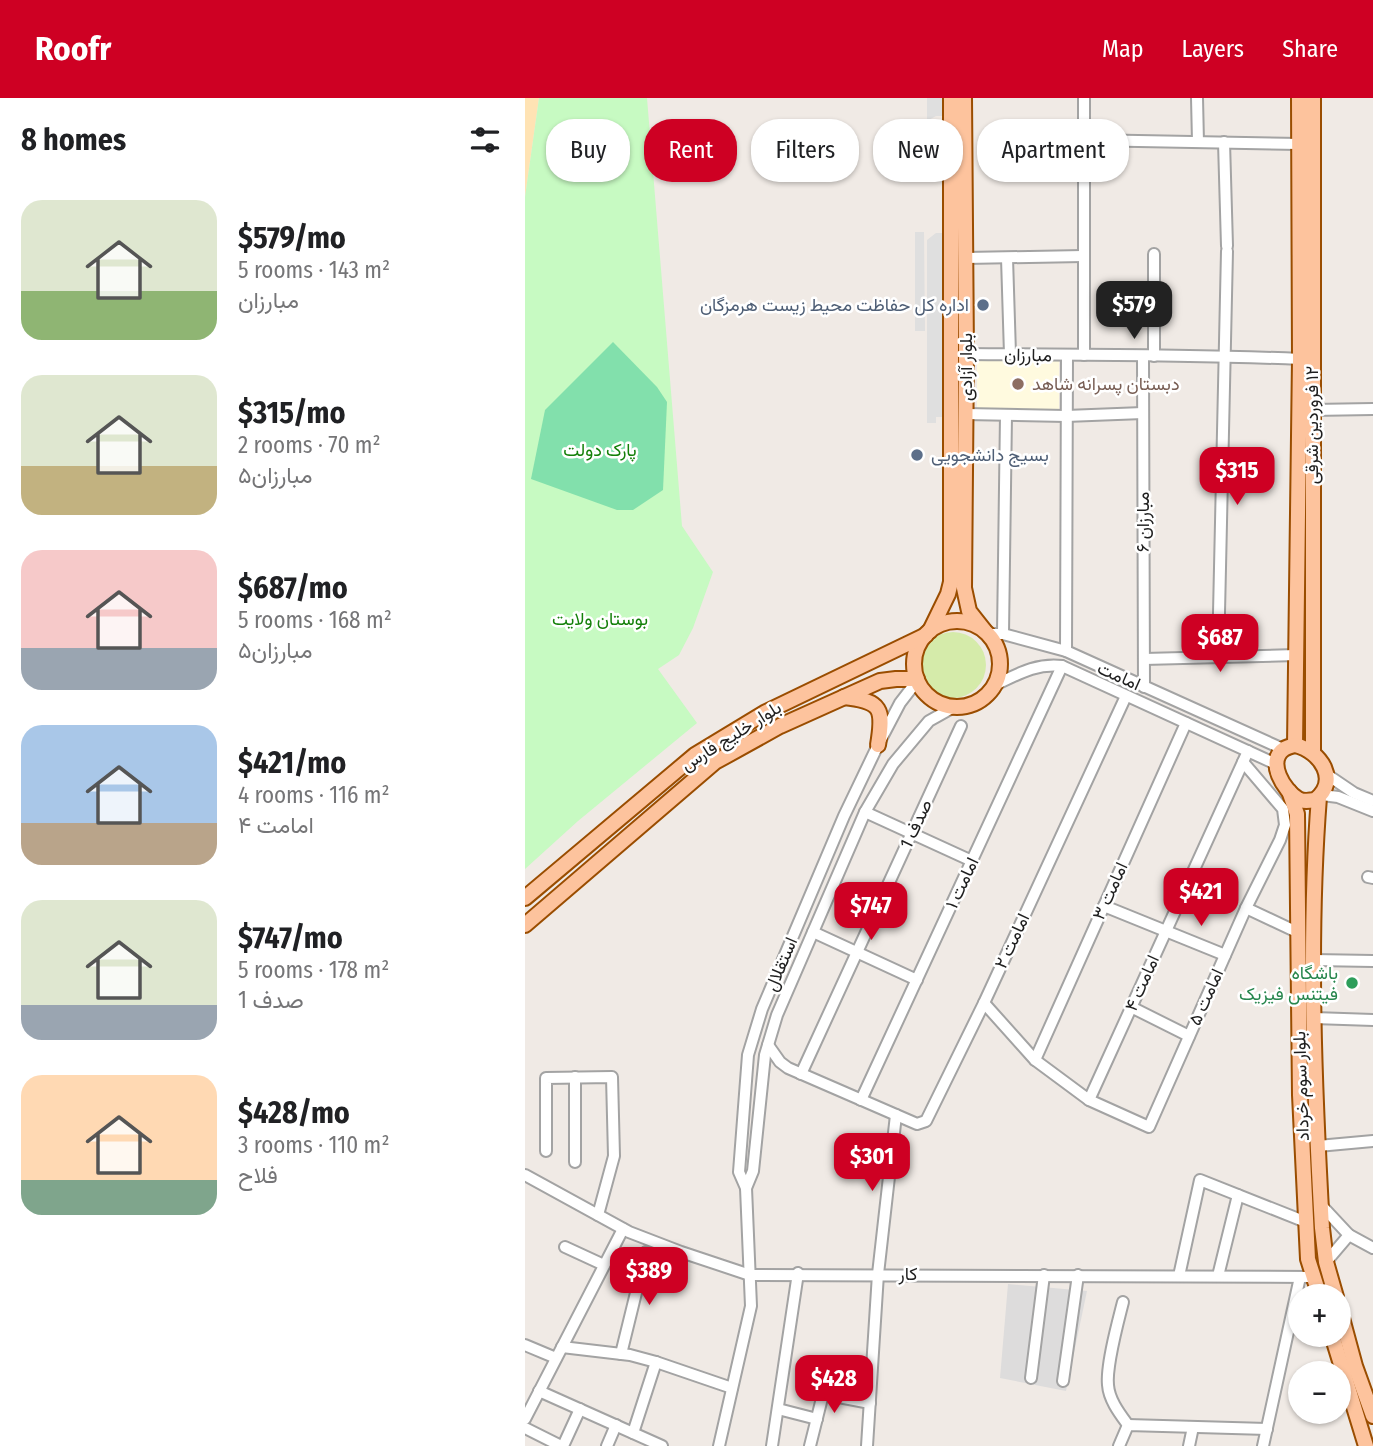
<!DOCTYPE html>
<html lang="en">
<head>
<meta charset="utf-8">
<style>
  :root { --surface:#fff; --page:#f6f6f6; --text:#202124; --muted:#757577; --accent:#ce0023 }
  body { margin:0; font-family:"Fira Sans Condensed",Vazirmatn,sans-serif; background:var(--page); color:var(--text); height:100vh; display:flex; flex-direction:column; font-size:26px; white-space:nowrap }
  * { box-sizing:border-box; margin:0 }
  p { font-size:23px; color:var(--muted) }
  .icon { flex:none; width:38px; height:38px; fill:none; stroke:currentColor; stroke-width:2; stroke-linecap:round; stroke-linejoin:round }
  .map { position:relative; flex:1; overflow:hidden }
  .sheet { display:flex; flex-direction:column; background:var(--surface); width:525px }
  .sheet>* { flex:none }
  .top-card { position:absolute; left:21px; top:21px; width:665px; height:63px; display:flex; gap:14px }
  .controls { position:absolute; left:763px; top:1186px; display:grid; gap:14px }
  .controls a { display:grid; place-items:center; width:63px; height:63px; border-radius:50%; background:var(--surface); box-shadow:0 2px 5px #0004; font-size:35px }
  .price { position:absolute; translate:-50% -60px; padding:0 16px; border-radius:14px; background:var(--accent); color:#fff; font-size:23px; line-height:46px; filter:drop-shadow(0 2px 4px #0008) }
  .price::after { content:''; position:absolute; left:50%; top:42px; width:21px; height:16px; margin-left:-10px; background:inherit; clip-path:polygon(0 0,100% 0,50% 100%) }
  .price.on { background:#222; color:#fff }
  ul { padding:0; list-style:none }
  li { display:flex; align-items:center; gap:21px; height:175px; padding:0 21px }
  li span { display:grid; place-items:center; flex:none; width:196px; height:140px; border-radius:21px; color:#555 }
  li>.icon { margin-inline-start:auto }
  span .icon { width:84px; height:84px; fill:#fffc; stroke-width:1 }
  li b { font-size:30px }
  h2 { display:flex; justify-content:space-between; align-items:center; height:84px; padding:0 21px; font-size:30px }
  .tag { padding:0 24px; border-radius:28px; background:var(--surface); box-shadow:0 2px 5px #0004; font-size:24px; line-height:63px }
  .tag.on { background:var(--accent); color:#fff }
  header { display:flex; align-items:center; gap:42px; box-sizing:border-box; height:98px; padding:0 35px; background:var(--accent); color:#fff }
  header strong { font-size:33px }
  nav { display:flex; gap:38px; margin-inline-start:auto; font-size:24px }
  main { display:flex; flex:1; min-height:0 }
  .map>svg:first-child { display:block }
  .residential { fill:#dddcdc }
  .education { fill:#fffadf }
  .grass { fill:#d5ebaa }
  .sand { fill:#ffe3b4 }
  .park { fill:#c7fac2 }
  .pitch { fill:#82e0ac }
  .parking { fill:#dfdfdf }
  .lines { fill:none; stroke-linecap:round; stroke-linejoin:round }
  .minor-casing { stroke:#a3a3a3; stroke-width:14 }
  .major-casing { stroke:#9a4d00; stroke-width:18 }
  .minor { stroke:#fff; stroke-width:10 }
  .major { stroke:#fdc39d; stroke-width:14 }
  .service-dot { fill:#5c6f8a; stroke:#fff; stroke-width:2.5 }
  .education-dot { fill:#8d6e63; stroke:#fff; stroke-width:2.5 }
  .leisure-dot { fill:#2e9e5b; stroke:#fff; stroke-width:2.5 }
  .labels { text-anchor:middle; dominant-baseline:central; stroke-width:5; stroke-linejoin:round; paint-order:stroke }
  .service-label { font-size:18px; fill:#4e5e75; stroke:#fff; text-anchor:end }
  .street-label { font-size:18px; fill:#1f1f1f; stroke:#fff }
  .education-label { font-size:18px; fill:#785e54; stroke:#fff; text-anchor:start }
  .park-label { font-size:18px; fill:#14800a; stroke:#fff }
  .leisure-label { font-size:18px; fill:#27864d; stroke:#fff; text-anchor:end }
</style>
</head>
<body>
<header>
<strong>Roofr</strong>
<nav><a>Map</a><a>Layers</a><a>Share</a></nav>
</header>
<main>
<section class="sheet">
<h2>8 homes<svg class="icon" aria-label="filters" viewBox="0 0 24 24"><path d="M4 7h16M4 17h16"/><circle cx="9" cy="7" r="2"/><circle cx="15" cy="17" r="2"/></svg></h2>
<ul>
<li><span style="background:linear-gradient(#dfe7d0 65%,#8fb573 0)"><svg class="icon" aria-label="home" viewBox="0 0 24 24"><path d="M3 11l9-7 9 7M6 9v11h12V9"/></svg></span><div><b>$579/mo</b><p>5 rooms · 143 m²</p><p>مبارزان</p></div></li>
<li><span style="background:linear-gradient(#dfe7d0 65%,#c2b280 0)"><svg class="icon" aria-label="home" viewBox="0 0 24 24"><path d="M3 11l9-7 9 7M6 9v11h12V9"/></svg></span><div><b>$315/mo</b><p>2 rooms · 70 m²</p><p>مبارزان۵</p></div></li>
<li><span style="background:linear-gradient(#f6c9c9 70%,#9aa5b1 0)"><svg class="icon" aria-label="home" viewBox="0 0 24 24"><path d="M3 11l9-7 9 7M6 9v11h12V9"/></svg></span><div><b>$687/mo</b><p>5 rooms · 168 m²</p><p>مبارزان۵</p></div></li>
<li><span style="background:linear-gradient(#a9c7e8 70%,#b9a48a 0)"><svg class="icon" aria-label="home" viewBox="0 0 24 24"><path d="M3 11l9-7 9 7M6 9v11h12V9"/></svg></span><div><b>$421/mo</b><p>4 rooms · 116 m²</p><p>امامت ۴</p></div></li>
<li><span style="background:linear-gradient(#dfe7d0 75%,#9aa5b1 0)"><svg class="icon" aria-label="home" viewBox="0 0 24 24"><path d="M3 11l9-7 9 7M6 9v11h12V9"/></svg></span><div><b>$747/mo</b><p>5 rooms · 178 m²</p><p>صدف 1</p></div></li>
<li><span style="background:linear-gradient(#ffd9b3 75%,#7fa58c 0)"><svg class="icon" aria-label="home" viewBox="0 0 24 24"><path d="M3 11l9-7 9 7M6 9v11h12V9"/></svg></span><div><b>$428/mo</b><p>3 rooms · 110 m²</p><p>فلاح</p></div></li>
</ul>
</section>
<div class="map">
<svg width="848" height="1348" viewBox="0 0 848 1348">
  <rect width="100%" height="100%" fill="#f0eae5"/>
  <path class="residential" d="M483 1186 562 1193 541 1293 475 1280Z"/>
  <path class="education" d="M452 260H534V312L452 314Z"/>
  <circle class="grass" cx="428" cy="567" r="33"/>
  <path class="sand" d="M0 0H14L0 99Z"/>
  <path class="park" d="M14 0H122L157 428 188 474 168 530 154 557 133 571 172 625 53 723 0 771V99Z"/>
  <path class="pitch" d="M88 244 132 289 142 304 138 392 108 412H92L6 381 20 312Z"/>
  <g class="parking">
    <path d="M402 0H420V18H411L402 23Z"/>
    <path d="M390 134H399L400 233H390Z"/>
    <path d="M411 135H420V319H411V325H402V142Z"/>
  </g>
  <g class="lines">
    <g class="minor-casing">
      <g id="minor">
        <path d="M672 0 673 44"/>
        <path d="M560 42 774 46"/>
        <path d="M699 44 702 148"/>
        <path d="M629 156V258"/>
        <path d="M441 160 558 158"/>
        <path d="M482 160 485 256"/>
        <path d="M441 256C553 257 664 256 775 261"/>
        <path d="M559 257V0"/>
        <path d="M618 259 619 589"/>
        <path d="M787 312 848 311"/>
        <path d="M441 316 541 318 618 315"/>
        <path d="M464 536H478L541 553 758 651"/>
        <path d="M478 536 481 317"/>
        <path d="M541 553 542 257"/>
        <path d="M693 560 702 153"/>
        <path d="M619 561 771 557"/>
        <path d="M470 587C493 576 511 565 537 568L751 666"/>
        <path d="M801 676 829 695 848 703"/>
        <path d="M797 697 813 699 848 713"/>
        <path d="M340 714 447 763"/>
        <path d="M843 779 848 780"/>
        <path d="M579 808 700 857"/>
        <path d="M721 810 772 834"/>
        <path d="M288 834 392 882"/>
        <path d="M789 862 848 863"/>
        <path d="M459 905 510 962 564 1002 624 1029 721 810 755 742 760 727 758 711 718 664"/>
        <path d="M606 909 664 938"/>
        <path d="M789 920 848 922"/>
        <path d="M243 947 255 964 263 970 392 1026 401 1023 459 905 601 598"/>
        <path d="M510 962 661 625"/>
        <path d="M276 976 436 628"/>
        <path d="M50 979V1064"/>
        <path d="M336 1002 537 568"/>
        <path d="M564 1002 723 653"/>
        <path d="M793 1048 848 1043"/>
        <path d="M21 1053V980L87 979 89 1058 73 1117"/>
        <path d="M0 1077 104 1134 156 1154 225 1177 788 1179"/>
        <path d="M221 1090 228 1073 240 957 252 917 288 834 340 714 368 666 404 623 429 609"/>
        <path d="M796 1107 824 1137 801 1164"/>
        <path d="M824 1137 848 1150"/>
        <path d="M40 1149 79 1167"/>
        <path d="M654 1178 675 1082 781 1124"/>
        <path d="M693 1178 713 1097"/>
        <path d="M598 1204C593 1224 581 1267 583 1287 584 1302 595 1316 603 1327"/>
        <path d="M0 1247 31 1260"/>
        <path d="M37 1249 105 1257 131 1264 207 1290"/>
        <path d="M96 1256 121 1154"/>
        <path d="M506 1280 519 1177"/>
        <path d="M538 1283 553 1177"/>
        <path d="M14 1293 137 1348"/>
        <path d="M253 1311 292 1321"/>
        <path d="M0 1321 98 1131"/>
        <path d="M0 1330 36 1348"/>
        <path d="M108 1335 131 1264"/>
        <path d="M38 1348 55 1311"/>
        <path d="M82 1348 91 1327"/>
        <path d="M194 1348 226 1208 221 1090 214 1074 223 957 237 911 319 718 353 647 375 605 392 583"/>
        <path d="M247 1348 273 1175"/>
        <path d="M285 1348 298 1296 345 1305"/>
        <path d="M342 1348 353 1176 371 1017"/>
        <path d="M594 1348 603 1327 742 1331"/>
        <path d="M664 1348 668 1329"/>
        <path d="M738 1348 775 1179"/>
      </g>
    </g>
    <g class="major-casing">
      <g id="major">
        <path d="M439 0 441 256 439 490 444 513 459 532"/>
        <circle cx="432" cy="566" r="43"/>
        <path d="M405 533 423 496 426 484V0"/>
        <path d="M319 599C357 603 359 611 353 647"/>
        <path d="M770 647 775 261 774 0"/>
        <path d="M770 647C796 653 815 683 790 702 784 703 778 704 773 701 759 693 741 663 759 651 762 649 766 648 770 647Z"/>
        <path d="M788 653V0"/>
        <path d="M764 693 772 716 775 997 783 1161 795 1199"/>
        <path d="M794 699C783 840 789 988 797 1130L801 1164 811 1199"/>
        <path d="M0 800 170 657 241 614 401 537"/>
        <path d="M0 827 190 664 255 628 355 583 371 581H392"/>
        <path d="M814 1209 830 1268 848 1318"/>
        <path d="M807 1237 841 1348"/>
      </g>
    </g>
    <use href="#minor" class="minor"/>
    <use href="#major" class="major"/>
  </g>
  <g class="service-dot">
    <circle cx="458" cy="207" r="7"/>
    <circle cx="392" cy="357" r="7"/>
  </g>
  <circle class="education-dot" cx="493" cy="286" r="7"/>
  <circle class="leisure-dot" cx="827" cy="885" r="7"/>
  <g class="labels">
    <g class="service-label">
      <text x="444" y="207">اداره کل حفاظت محیط زیست هرمزگان</text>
      <text x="406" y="357" text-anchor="start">بسیج دانشجویی</text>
    </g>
    <g class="street-label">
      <text transform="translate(503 257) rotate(1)">مبارزان</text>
      <text transform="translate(441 269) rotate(-90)">بلوار آزادی</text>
      <text transform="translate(787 327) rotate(-90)">١٢ فروردین شرقی</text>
      <text transform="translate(618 424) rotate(-90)">مبارزان ۶</text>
      <text transform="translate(594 578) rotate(24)">امامت</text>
      <text transform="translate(206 638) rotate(-32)">بلوار خلیج فارس</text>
      <text transform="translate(391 726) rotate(-65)">صدف 1</text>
      <text transform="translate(437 785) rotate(-65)">امامت ۱</text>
      <text transform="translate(585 793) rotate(-66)">امامت ۳</text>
      <text transform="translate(487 843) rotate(-65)">امامت ۲</text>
      <text transform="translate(256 866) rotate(-67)">استقلال</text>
      <text transform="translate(617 885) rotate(-66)">امامت ۴</text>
      <text transform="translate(681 899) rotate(-66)">امامت ۵</text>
      <text transform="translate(776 988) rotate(-92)">بلوار سوم خرداد</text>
      <text x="383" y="1176">کار</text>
    </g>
    <g class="education-label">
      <text x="507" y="286">دبستان پسرانه شاهد</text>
    </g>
    <g class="park-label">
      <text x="75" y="352">پارک دولت</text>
      <text x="75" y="521">بوستان ولایت</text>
    </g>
    <g class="leisure-label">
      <text x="813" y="875">باشگاه<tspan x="813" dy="21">فیتنس فیزیک</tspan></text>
    </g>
  </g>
</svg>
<div class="controls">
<a>+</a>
<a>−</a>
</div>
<b class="price on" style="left:609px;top:243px">$579</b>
<b class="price" style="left:712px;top:409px">$315</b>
<b class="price" style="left:695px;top:576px">$687</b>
<b class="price" style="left:676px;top:830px">$421</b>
<b class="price" style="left:346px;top:844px">$747</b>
<b class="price" style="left:347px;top:1095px">$301</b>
<b class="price" style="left:124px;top:1209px">$389</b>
<b class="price" style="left:309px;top:1317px">$428</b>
<div class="top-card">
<a class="tag">Buy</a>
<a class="tag on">Rent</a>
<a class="tag">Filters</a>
<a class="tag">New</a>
<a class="tag">Apartment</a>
</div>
</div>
</main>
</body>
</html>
